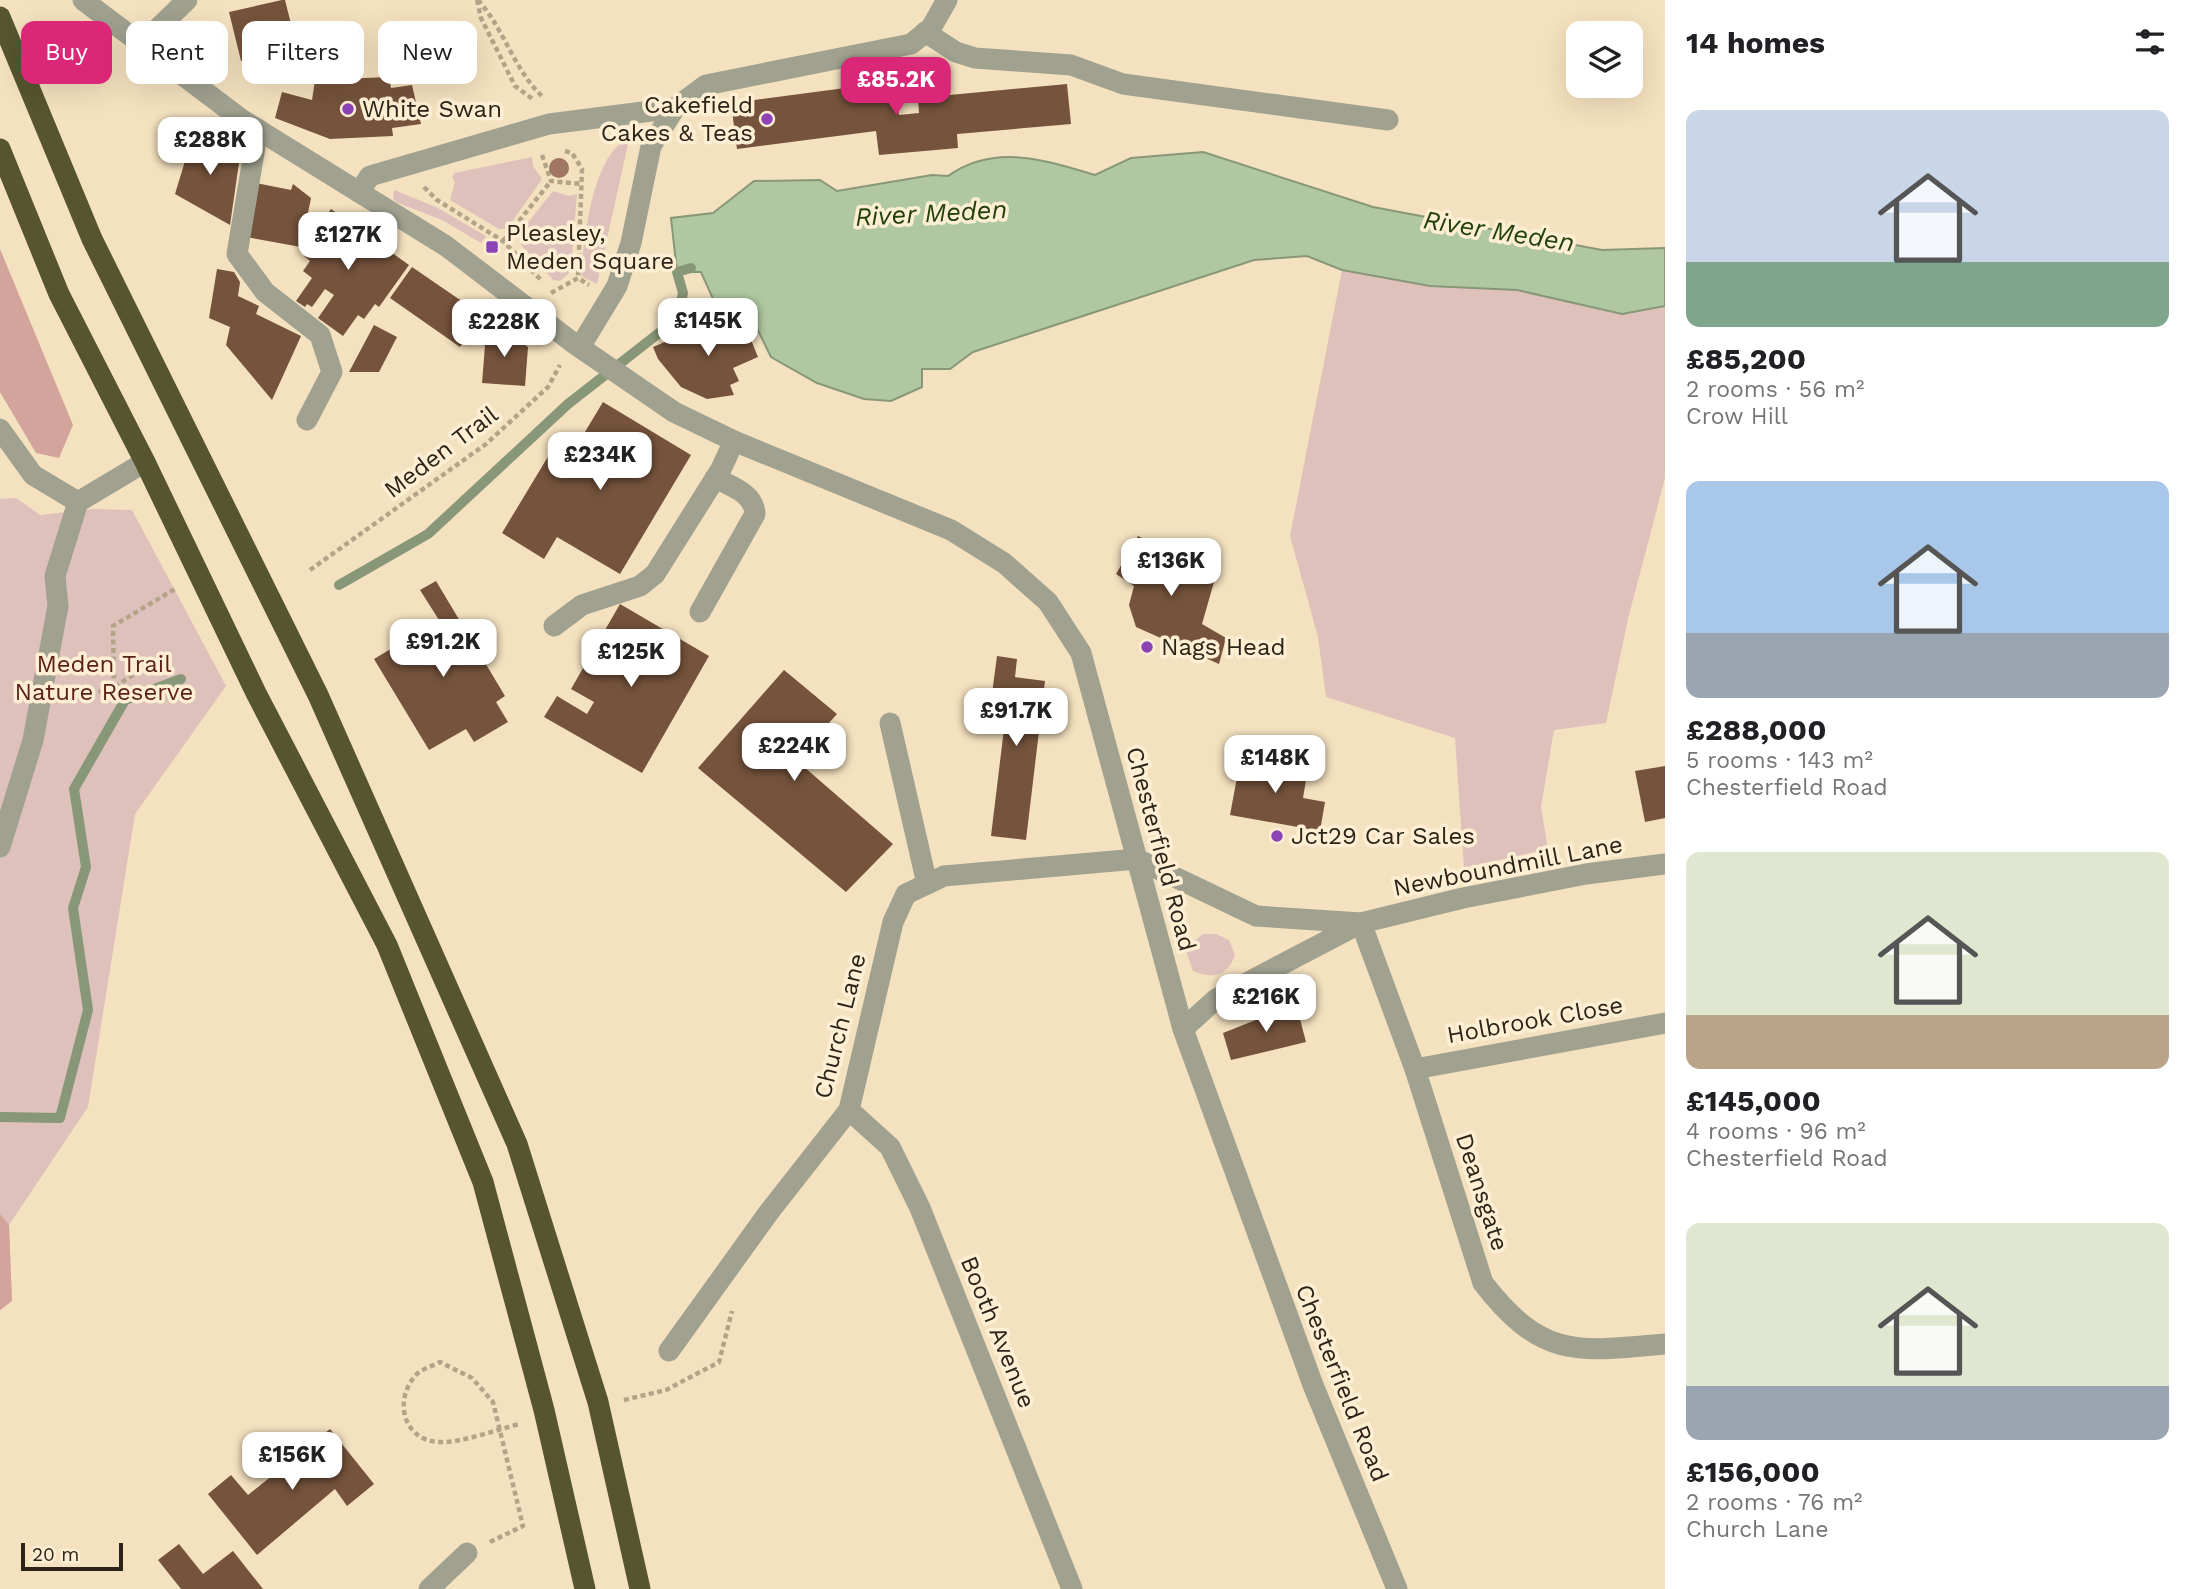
<!DOCTYPE html>
<html lang="en">
<head>
<meta charset="utf-8">
<style>
  :root { --surface:#fff; --page:#f6f6f6; --text:#202124; --muted:#757577; --accent:#db2777 }
  body { margin:0; font-family:"Work Sans",sans-serif; background:var(--page); color:var(--text); height:100vh; display:flex; flex-direction:column; font-size:26px; white-space:nowrap }
  * { box-sizing:border-box; margin:0 }
  p { font-size:23px; color:var(--muted) }
  .icon { flex:none; width:38px; height:38px; fill:none; stroke:currentColor; stroke-width:2; stroke-linecap:round; stroke-linejoin:round }
  .map { position:relative; flex:1; overflow:hidden }
  .drawer { display:flex; flex-direction:column; background:var(--surface); width:525px }
  .drawer>* { flex:none }
  .top-card { position:absolute; left:21px; top:21px; width:665px; height:63px; display:flex; gap:14px }
  .controls { position:absolute; left:1566px; top:21px; display:grid; gap:14px }
  .controls a { display:grid; place-items:center; width:77px; height:77px; border-radius:14px; background:var(--surface); box-shadow:0 7px 28px #0002; font-size:35px }
  .scale { position:absolute; left:21px; bottom:18px; width:102px; box-sizing:border-box; padding-left:7px; border:4px solid #2b2417; border-top:0; font-size:19px; line-height:24px; white-space:nowrap; color:#2b2417; -webkit-text-stroke:5px #feefd4; paint-order:stroke }
  .price { position:absolute; translate:-50% -60px; padding:0 16px; border-radius:14px; background:#fff; color:#222; font-size:23px; line-height:46px; filter:drop-shadow(0 2px 4px #0008) }
  .price::after { content:''; position:absolute; left:50%; top:42px; width:21px; height:16px; margin-left:-10px; background:inherit; clip-path:polygon(0 0,100% 0,50% 100%) }
  .price.current { background:var(--accent); color:#fff }
  ul { padding:0; list-style:none }
  li { display:grid; align-content:center; gap:14px; height:371px; padding:0 21px }
  li span { display:grid; place-items:center; height:217px; border-radius:14px; color:#555 }
  li>.icon { margin-inline-start:auto }
  span .icon { width:126px; height:126px; fill:#fffc; stroke-width:1 }
  li b { font-size:30px }
  h2 { display:flex; justify-content:space-between; align-items:center; height:84px; padding:0 21px; font-size:30px }
  .pill { padding:0 24px; border-radius:14px; background:var(--surface); box-shadow:0 7px 28px #0002; font-size:24px; line-height:63px }
  .pill.current { background:var(--accent); color:#fff }
  main { display:flex; flex:1; min-height:0 }
  .map>svg:first-child { display:block }
  .green { fill:#dfc1bc }
  .forest { fill:#d3a49c }
  .water { fill:#b0c8a2; stroke:#889778; stroke-width:2 }
  .lines { fill:none; stroke-linecap:round; stroke-linejoin:round }
  .stream { stroke:#889778; stroke-width:10 }
  .building { fill:#75533c }
  .path { stroke:#b3a489; stroke-width:4.5; stroke-dasharray:5 3.5; stroke-linecap:butt }
  .minor { stroke:#a0a18f; stroke-width:21 }
  .highway { stroke:#56552f; stroke-width:21 }
  .tree { fill:#9f7663 }
  .poi-dot { fill:#8c43b5; stroke:#feefd4; stroke-width:2.5 }
  .labels { text-anchor:middle; dominant-baseline:central; stroke-width:7; stroke-linejoin:round; paint-order:stroke }
  .poi-label { font-size:24px; fill:#2b2417; stroke:#feefd4; text-anchor:start }
  .street-label { font-size:24px; fill:#2b2417; stroke:#feefd4 }
  .park-label { font-size:24px; fill:#591f18; stroke:#feefd4 }
  .water-label { font-size:26px; font-style:italic; fill:#23410b; stroke:#feefd4 }
</style>
</head>
<body>
<main>
<div class="map">
<svg width="1665" height="1589" viewBox="0 0 1665 1589">
  <rect width="100%" height="100%" fill="#f4e1bf"/>
  <g class="green">
    <path d="M626 140 628 144 597 284 581 276C583 242 592 157 626 140Z"/>
    <path d="M532 157 533 166 542 179 507 229H499L450 200 455 182 452 177 455 173Z"/>
    <path d="M394 190 436 207 486 236 481 243 442 220 398 203 393 199Z"/>
    <path d="M553 191 569 196 577 194 571 271 560 281 553 280 522 246 518 235Z"/>
    <path d="M1342 270 1430 286 1517 290 1622 314 1665 306V478L1628 619 1606 723 1554 730 1541 807 1548 849 1464 868 1455 738 1326 697 1318 637 1290 536Z"/>
    <path d="M16 498 40 515 93 509 132 510 226 686 135 814 88 1107 9 1225 12 1301 0 1310V499Z"/>
    <path d="M1203 934H1216L1229 940 1235 955C1227 977 1213 979 1193 971L1185 948Z"/>
  </g>
  <g class="forest">
    <path d="M0 249 73 425 59 458 36 453 0 392Z"/>
    <path d="M0 1214 9 1225 12 1301 0 1310Z"/>
  </g>
  <path class="water" d="M1203 152 1373 207 1602 250 1665 248V306L1622 314 1517 290 1430 286 1342 270 1307 256 1254 260 973 352 950 369H922V387L891 401 864 399 817 383 771 357 748 310 722 319 701 272H677L671 218 713 213 754 181 820 180 837 191 932 175 948 176C995 143 1044 160 1095 175L1131 158Z"/>
  <g class="lines">
    <g class="stream">
      <path d="M339 585 428 534 568 404 677 319 683 293 677 272 691 268"/>
      <path d="M0 1117 60 1118 88 1010 73 908 86 867 74 789 125 700 181 679"/>
    </g>
  </g>
  <g class="building">
    <path d="M282 0H285L297 48 241 61 229 12Z"/>
    <path d="M389 77 391 88 412 85 421 124 392 128 393 136 330 139 275 118 282 92 312 100 315 80Z"/>
    <path d="M883 83 885 99 896 97 899 115 919 113 918 98 1067 84 1071 124 957 134 958 148 879 155 876 131 737 149 731 103Z"/>
    <path d="M195 128 240 156 230 225 175 194Z"/>
    <path d="M256 183 291 190 293 184 311 198 301 247 246 237Z"/>
    <path d="M331 209 409 265 379 307 375 304 364 319 358 315 343 336 318 318 334 295 325 289 312 307 307 304 305 307 296 301 312 278 303 271 310 261 304 256 316 238 312 236Z"/>
    <path d="M412 267 482 315 460 347 390 298Z"/>
    <path d="M217 269 234 272 240 282 238 296 259 306 256 314 301 336 272 400 226 345 230 327 209 318Z"/>
    <path d="M742 318 758 357 733 368 739 381 730 385 734 395 707 399 681 387 658 359 653 347 711 322 714 330Z"/>
    <path d="M487 321 528 347 525 386 482 383Z"/>
    <path d="M374 325 397 337 379 372H349Z"/>
    <path d="M603 402 691 455 620 574 557 537 544 559 502 533 549 455 565 465Z"/>
    <path d="M1138 536 1216 575 1202 624 1226 638 1219 664 1136 627 1129 605 1134 586 1116 574Z"/>
    <path d="M436 581 505 696 496 702 508 722 474 742 466 729 429 750 374 659 439 620 420 590Z"/>
    <path d="M620 604 709 656 642 773 544 717 557 696 587 714 594 702 571 689Z"/>
    <path d="M997 656 1017 659 1015 677 1045 681 1026 840 991 836 1007 704 991 701Z"/>
    <path d="M784 670 837 714 796 760 893 844 846 892 698 768Z"/>
    <path d="M1241 756 1308 768 1303 798 1325 802 1320 831 1230 815Z"/>
    <path d="M1665 766V818L1645 822 1635 771Z"/>
    <path d="M1296 1004 1306 1042 1231 1060 1223 1033Z"/>
    <path d="M330 1429 374 1484 347 1506 335 1489 257 1555 208 1494 231 1475 248 1495Z"/>
    <path d="M179 1544 203 1574 233 1551 263 1589H181L158 1560Z"/>
  </g>
  <g class="lines">
    <g class="path">
      <path d="M477 0 481 18 515 86 534 100"/>
      <path d="M478 0C505 30 514 71 544 98"/>
      <path d="M565 151 572 153 582 169 578 278"/>
      <path d="M542 155 551 181 581 184"/>
      <path d="M424 187 437 200 503 241 542 281"/>
      <path d="M503 241 551 181"/>
      <path d="M551 293 578 278 589 285"/>
      <path d="M310 570 486 444 548 387 560 365"/>
      <path d="M114 687 113 626 175 589"/>
      <path d="M66 702 114 687 167 654"/>
      <path d="M624 1400 666 1390 719 1362 732 1311"/>
      <path d="M490 1542 523 1526 493 1402 472 1378 440 1362C433 1366 421 1369 416 1375 393 1400 403 1441 440 1442 462 1443 498 1429 520 1424"/>
    </g>
    <g class="minor">
      <path d="M83 0 241 119 446 246 572 342 674 412 734 441 951 530 1004 563 1048 602 1081 653 1183 1029 1313 1385 1397 1589"/>
      <path d="M925 32 956 52 975 58 1071 65 1123 84 1388 120"/>
      <path d="M143 43 187 0"/>
      <path d="M258 129 237 254 265 292 320 335 332 372 307 420"/>
      <path d="M359 192 370 176 549 124 675 108"/>
      <path d="M580 347 617 286 631 243 651 146 675 108 706 85 911 44 931 28 947 0"/>
      <path d="M0 429 33 475 78 502"/>
      <path d="M700 612 755 514C754 493 732 487 715 478"/>
      <path d="M554 626 582 605 640 586 655 574 721 469 734 441"/>
      <path d="M890 723 927 884"/>
      <path d="M0 847 33 740 58 606 55 576 78 502 145 462"/>
      <path d="M1183 1029 1216 999 1361 923 1463 898 1586 874 1665 864"/>
      <path d="M1415 1069 1665 1023"/>
      <path d="M849 1110 890 1147 920 1208 1072 1589"/>
      <path d="M669 1351 769 1212 849 1110 893 922 906 894 944 876 1137 859 1256 916 1361 923 1415 1069 1483 1283C1542 1359 1577 1352 1665 1344"/>
      <path d="M429 1589 467 1553"/>
    </g>
    <g class="highway">
      <path d="M0 17 92 239 318 695 517 1144 598 1402 640 1589"/>
      <path d="M0 149 59 294 145 462 256 693 387 945 483 1182 544 1410 585 1589"/>
    </g>
  </g>
  <circle class="tree" cx="559" cy="168" r="10"/>
  <g class="poi-dot">
    <circle cx="348" cy="109" r="7"/>
    <circle cx="767" cy="119" r="7"/>
    <rect x="485" y="240" width="14" height="14" rx="3.5"/>
    <circle cx="1147" cy="647" r="7"/>
    <circle cx="1277" cy="836" r="7"/>
  </g>
  <g class="labels">
    <g class="poi-label">
      <text x="753" y="105" text-anchor="end">Cakefield<tspan x="753" dy="28">Cakes &amp; Teas</tspan></text>
      <text x="362" y="109">White Swan</text>
      <text x="506" y="233">Pleasley,<tspan x="506" dy="28">Meden Square</tspan></text>
      <text x="1161" y="647">Nags Head</text>
      <text x="1291" y="836">Jct29 Car Sales</text>
    </g>
    <g class="street-label">
      <text transform="translate(441 452) rotate(-37)">Meden Trail</text>
      <text transform="translate(1161 849) rotate(75)">Chesterfield Road</text>
      <text transform="translate(1508 866) rotate(-11)">Newboundmill Lane</text>
      <text transform="translate(1535 1020) rotate(-10)">Holbrook Close</text>
      <text transform="translate(840 1026) rotate(-76)">Church Lane</text>
      <text transform="translate(1482 1192) rotate(72)">Deansgate</text>
      <text transform="translate(998 1332) rotate(68)">Booth Avenue</text>
      <text transform="translate(1342 1383) rotate(68)">Chesterfield Road</text>
    </g>
    <g class="park-label">
      <text x="104" y="664">Meden Trail<tspan x="104" dy="28">Nature Reserve</tspan></text>
    </g>
    <g class="water-label">
      <text transform="translate(931 213) rotate(-3)">River Meden</text>
      <text transform="translate(1499 231) rotate(9)">River Meden</text>
    </g>
  </g>
</svg>
<div class="controls">
<a><svg class="icon" aria-label="layers" viewBox="0 0 24 24"><path d="M12 4l9 5-9 5-9-5zM3 14l9 5 9-5"/></svg></a>
</div>
<div class="scale">20 m</div>
<b class="price current" style="left:896px;top:117px">£85.2K</b>
<b class="price" style="left:210px;top:177px">£288K</b>
<b class="price" style="left:348px;top:272px">£127K</b>
<b class="price" style="left:708px;top:358px">£145K</b>
<b class="price" style="left:504px;top:359px">£228K</b>
<b class="price" style="left:600px;top:492px">£234K</b>
<b class="price" style="left:1171px;top:598px">£136K</b>
<b class="price" style="left:443px;top:679px">£91.2K</b>
<b class="price" style="left:631px;top:689px">£125K</b>
<b class="price" style="left:1016px;top:748px">£91.7K</b>
<b class="price" style="left:794px;top:783px">£224K</b>
<b class="price" style="left:1275px;top:795px">£148K</b>
<b class="price" style="left:1266px;top:1034px">£216K</b>
<b class="price" style="left:292px;top:1492px">£156K</b>
<div class="top-card">
<a class="pill current">Buy</a>
<a class="pill">Rent</a>
<a class="pill">Filters</a>
<a class="pill">New</a>
</div>
</div>
<section class="drawer">
<h2>14 homes<svg class="icon" aria-label="filters" viewBox="0 0 24 24"><path d="M4 7h16M4 17h16"/><circle cx="9" cy="7" r="2"/><circle cx="15" cy="17" r="2"/></svg></h2>
<ul>
<li><span style="background:linear-gradient(#c9d6e8 70%,#7fa58c 0)"><svg class="icon" aria-label="home" viewBox="0 0 24 24"><path d="M3 11l9-7 9 7M6 9v11h12V9"/></svg></span><div><b>£85,200</b><p>2 rooms · 56 m²</p><p>Crow Hill</p></div></li>
<li><span style="background:linear-gradient(#a9c7e8 70%,#9aa5b1 0)"><svg class="icon" aria-label="home" viewBox="0 0 24 24"><path d="M3 11l9-7 9 7M6 9v11h12V9"/></svg></span><div><b>£288,000</b><p>5 rooms · 143 m²</p><p>Chesterfield Road</p></div></li>
<li><span style="background:linear-gradient(#dfe7d0 75%,#b9a48a 0)"><svg class="icon" aria-label="home" viewBox="0 0 24 24"><path d="M3 11l9-7 9 7M6 9v11h12V9"/></svg></span><div><b>£145,000</b><p>4 rooms · 96 m²</p><p>Chesterfield Road</p></div></li>
<li><span style="background:linear-gradient(#dfe7d0 75%,#9aa5b1 0)"><svg class="icon" aria-label="home" viewBox="0 0 24 24"><path d="M3 11l9-7 9 7M6 9v11h12V9"/></svg></span><div><b>£156,000</b><p>2 rooms · 76 m²</p><p>Church Lane</p></div></li>
</ul>
</section>
</main>
</body>
</html>
